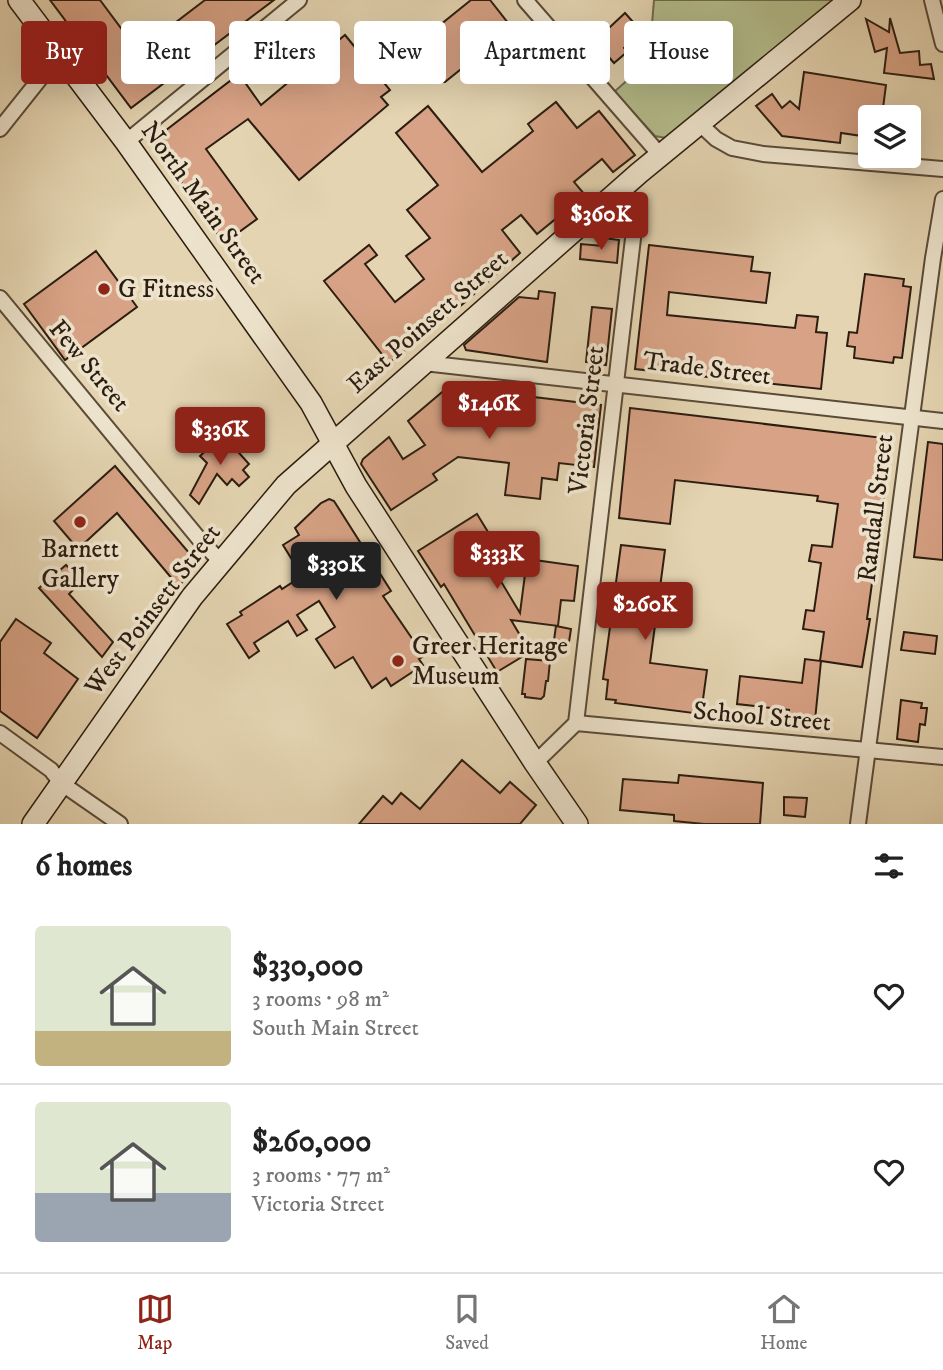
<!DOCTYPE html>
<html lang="en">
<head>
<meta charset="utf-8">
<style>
  :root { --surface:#fff; --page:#f6f6f6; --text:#222; --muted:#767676; --line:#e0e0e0; --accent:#8f2418 }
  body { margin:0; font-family:"IM FELL DW Pica",serif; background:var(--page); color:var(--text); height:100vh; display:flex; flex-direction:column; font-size:26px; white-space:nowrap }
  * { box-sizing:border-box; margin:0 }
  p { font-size:23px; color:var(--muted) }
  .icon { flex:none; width:38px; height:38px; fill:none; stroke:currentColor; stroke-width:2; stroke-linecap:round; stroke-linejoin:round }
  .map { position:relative; height:824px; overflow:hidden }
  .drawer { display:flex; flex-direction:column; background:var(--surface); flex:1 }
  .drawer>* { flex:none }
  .top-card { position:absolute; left:21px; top:21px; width:901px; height:63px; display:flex; gap:14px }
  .buttons { position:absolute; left:858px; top:105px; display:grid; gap:14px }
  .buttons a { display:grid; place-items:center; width:63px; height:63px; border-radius:7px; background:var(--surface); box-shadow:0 7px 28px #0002; font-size:35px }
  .price { position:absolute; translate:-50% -60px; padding:0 16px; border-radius:7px; background:var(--accent); color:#fff; font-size:23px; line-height:46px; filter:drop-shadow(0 2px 4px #0008) }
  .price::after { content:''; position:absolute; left:50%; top:42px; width:21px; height:16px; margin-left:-10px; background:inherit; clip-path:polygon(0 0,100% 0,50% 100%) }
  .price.on { background:#222; color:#fff }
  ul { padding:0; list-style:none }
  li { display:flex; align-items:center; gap:21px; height:175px; padding:0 35px }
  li+li { border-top:2px solid var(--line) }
  li span { display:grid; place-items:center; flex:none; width:196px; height:140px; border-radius:7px; color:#555 }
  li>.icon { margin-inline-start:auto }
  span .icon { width:84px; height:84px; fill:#fffc; stroke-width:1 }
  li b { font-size:30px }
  h2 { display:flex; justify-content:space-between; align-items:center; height:84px; padding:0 35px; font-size:30px }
  .pill { padding:0 24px; border-radius:7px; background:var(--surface); box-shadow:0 7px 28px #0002; font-size:24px; line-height:63px }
  .pill.on { background:var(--accent); color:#fff }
  .dock { display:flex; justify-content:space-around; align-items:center; height:98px; border-top:2px solid var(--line); background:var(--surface); font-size:19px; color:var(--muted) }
  .dock a { display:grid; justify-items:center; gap:4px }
  .dock .on { color:var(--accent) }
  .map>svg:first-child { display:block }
  .green { fill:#b4bd8c; stroke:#706d4e; stroke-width:2 }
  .building { fill:#d7a285; stroke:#2c1d10; stroke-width:2 }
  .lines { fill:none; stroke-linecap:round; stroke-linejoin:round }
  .minor-casing { stroke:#5a4b38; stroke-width:18 }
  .secondary-casing { stroke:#2c1d10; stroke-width:24 }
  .minor { stroke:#ede3cc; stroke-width:14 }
  .secondary { stroke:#ede3cc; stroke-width:21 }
  .poi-dot { fill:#8f2418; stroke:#ede3cc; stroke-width:2.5 }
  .labels { text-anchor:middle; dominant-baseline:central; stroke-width:7; stroke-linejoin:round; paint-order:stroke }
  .street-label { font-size:26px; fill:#2c1d10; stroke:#ede3cc }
  .poi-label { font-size:26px; fill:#2c1d10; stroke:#ede3cc; text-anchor:start }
</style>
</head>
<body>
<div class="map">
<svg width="943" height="824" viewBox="0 0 943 824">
  <rect width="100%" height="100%" fill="#e4d4b1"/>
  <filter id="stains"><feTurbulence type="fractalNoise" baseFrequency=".00286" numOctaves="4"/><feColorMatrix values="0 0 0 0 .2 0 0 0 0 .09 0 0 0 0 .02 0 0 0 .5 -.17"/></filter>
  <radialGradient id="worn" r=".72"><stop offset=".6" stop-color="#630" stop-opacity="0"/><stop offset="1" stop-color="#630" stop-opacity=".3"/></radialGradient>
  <path class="green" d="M654 0H834L666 138 655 136 614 92 649 61Z"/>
  <g class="building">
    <path d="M50 0H100L138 51 205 0H274L131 108Z"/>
    <path d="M471 0H490L512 28 445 82 423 80 408 61 414 57 409 50Z"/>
    <path d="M625 13 642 32 624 48 627 52 614 63 595 41Z"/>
    <path d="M890 18 900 53 919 51 920 65 931 64 934 79 884 73 887 48 875 52 866 19 889 32Z"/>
    <path d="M345 35 390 90 381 97 388 105 299 180 248 119 206 149 257 219 224 243 152 141 239 74 261 105Z"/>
    <path d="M804 72 886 85 883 108 866 106 862 136 841 133 840 143 782 136 756 106 772 94 782 108 790 101 799 109Z"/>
    <path d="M556 102 577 128 599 111 635 155 613 172 602 159 574 182 585 195 537 234 521 215 502 230 520 253 464 303 389 363 324 281 369 245 377 255 365 264 395 302 424 279 406 256 430 238 407 210 438 185 396 133 428 106 482 172 533 131 528 124Z"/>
    <path d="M604 238 619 240 617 263 580 259 581 244 603 246Z"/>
    <path d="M649 245 753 257 751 271 770 273 766 303 669 292 667 315 795 328 797 315 818 317 816 332 827 333 821 389 635 369Z"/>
    <path d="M96 251 137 307 65 360 24 304Z"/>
    <path d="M865 274 904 279 903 286 911 287 902 358 894 357 893 363 854 358 855 347 847 346 849 332 857 333Z"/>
    <path d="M539 291 555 293 547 362 466 350 464 345 519 297 538 299Z"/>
    <path d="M592 307 612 309 606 365 586 362Z"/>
    <path d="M448 387 601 405 594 467 559 463 557 480 542 478 540 499 505 495 509 463 458 457 433 474 437 480 391 510 361 464 363 459 389 437 403 459 425 445 408 421Z"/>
    <path d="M630 408 892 439 867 619H870L862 667 821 661 814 730 787 727 789 710 737 704 740 676 802 683 805 659 820 661 824 632 803 629 806 610 814 611 821 563 809 561 812 545 832 547 838 504 817 501 818 496 675 480 670 524 619 518Z"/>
    <path d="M223 435 249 464 243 470 249 477 239 486 232 479 227 485 217 474 199 504 190 495 207 463 200 456Z"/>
    <path d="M928 442 943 444V560L914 557Z"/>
    <path d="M115 466 196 561 179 587 117 513 78 549 54 521Z"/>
    <path d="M329 499 334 501 391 591 383 596 424 656 419 659 423 665 391 686 386 678 372 688 353 657 335 668 316 639 335 627 319 601 297 615 307 630 297 636 288 621 254 643 259 651 249 658 227 624 242 615 240 612 280 586 282 589 302 576 283 545 299 535 295 528 321 503Z"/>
    <path d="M477 514 488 532 476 540 520 613 527 559 578 566 574 601 561 600 558 626 511 620 530 652 497 672 444 584 441 587 418 551Z"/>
    <path d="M621 545 665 550 650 663 707 670 701 714 615 703 616 700 606 699 608 680 603 679Z"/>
    <path d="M66 565 81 582 69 594 113 642 102 657 39 588Z"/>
    <path d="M16 619 51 643 44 653 78 679 37 738 0 711V642Z"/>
    <path d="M556 626 571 629 569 642 554 640Z"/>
    <path d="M904 632 937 636 935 654 901 650Z"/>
    <path d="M526 659 550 661 548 681H546L544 696 541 699 525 697V694H522Z"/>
    <path d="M901 700 922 703 921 708H927L925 725 920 724 918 742 897 739Z"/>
    <path d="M462 760 500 793 510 782 536 805 520 824H359L383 796 392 804 401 793 420 809Z"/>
    <path d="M679 775 763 783 760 824H704L674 821V815L620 810 623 779 678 783Z"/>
    <path d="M784 797 807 798 805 817 784 815Z"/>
  </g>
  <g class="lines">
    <g class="minor-casing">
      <g id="minor">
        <path d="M525 0 661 156"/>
        <path d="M932 0 943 44"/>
        <path d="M700 124 716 139 732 148 763 154 943 169"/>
        <path d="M0 129 43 75 62 57"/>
        <path d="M126 142 299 0"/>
        <path d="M0 298 200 540 221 562"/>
        <path d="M424 363 943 421"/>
        <path d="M576 723 943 757"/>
        <path d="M0 733 51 770 61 783 120 824"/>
        <path d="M535 763 576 723 634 230 628 211 614 196"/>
        <path d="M858 824 933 258 943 199"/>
      </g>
    </g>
    <g class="secondary-casing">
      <g id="secondary">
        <path d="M19 0 126 142 311 403 356 486 535 763 577 824"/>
        <path d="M33 824 192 597 286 485 639 173 850 0"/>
      </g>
    </g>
    <use href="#minor" class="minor"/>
    <use href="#secondary" class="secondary"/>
  </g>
  <g class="poi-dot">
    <circle cx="104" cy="289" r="7"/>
    <circle cx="80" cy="522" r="7"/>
    <circle cx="398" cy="661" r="7"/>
  </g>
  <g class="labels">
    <g class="street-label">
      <text transform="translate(203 203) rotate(54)">North Main Street</text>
      <text transform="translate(428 322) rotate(-41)">East Poinsett Street</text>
      <text transform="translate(89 366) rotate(50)">Few Street</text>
      <text transform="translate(707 369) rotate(7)">Trade Street</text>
      <text transform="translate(587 420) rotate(-83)">Victoria Street</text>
      <text transform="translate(876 508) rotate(-83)">Randall Street</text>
      <text transform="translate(153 610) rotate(-53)">West Poinsett Street</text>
      <text transform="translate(762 717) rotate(5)">School Street</text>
    </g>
    <g class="poi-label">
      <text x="118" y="289">G Fitness</text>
      <text x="80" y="549" text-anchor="middle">Barnett<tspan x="80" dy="30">Gallery</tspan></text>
      <text x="412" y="646">Greer Heritage<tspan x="412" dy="30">Museum</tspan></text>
    </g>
  </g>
  <rect width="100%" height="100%" filter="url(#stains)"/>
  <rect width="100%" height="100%" fill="url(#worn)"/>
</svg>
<div class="buttons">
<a><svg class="icon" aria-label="layers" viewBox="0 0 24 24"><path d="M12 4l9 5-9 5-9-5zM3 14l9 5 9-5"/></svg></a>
</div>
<b class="price" style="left:601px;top:252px">$360K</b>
<b class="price" style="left:489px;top:441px">$146K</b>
<b class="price" style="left:220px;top:467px">$336K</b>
<b class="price" style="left:497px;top:591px">$333K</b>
<b class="price on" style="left:336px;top:602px">$330K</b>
<b class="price" style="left:645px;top:642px">$260K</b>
<div class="top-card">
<a class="pill on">Buy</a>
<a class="pill">Rent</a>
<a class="pill">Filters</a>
<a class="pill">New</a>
<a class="pill">Apartment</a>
<a class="pill">House</a>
</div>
</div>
<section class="drawer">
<h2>6 homes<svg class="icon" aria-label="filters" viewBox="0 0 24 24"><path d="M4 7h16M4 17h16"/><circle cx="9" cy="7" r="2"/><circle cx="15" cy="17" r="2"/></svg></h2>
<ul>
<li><span style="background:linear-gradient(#dfe7d0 75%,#c2b280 0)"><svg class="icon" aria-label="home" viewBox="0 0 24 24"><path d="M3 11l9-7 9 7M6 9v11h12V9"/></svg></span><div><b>$330,000</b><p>3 rooms · 98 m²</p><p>South Main Street</p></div><svg class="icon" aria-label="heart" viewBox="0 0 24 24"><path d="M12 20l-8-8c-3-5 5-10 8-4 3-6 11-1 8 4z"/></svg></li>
<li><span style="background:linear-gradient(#dfe7d0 65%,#9aa5b1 0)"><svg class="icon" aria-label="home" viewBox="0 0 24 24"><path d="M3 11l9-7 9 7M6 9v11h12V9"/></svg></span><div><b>$260,000</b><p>3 rooms · 77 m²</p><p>Victoria Street</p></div><svg class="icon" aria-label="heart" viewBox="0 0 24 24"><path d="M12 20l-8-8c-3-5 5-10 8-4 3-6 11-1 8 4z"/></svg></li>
</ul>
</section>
<nav class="dock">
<a class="on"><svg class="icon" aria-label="map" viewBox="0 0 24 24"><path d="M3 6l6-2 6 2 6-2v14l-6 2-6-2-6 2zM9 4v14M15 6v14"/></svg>Map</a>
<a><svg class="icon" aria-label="saved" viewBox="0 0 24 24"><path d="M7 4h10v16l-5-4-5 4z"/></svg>Saved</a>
<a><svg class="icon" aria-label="home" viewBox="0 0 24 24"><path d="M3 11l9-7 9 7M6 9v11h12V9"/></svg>Home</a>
</nav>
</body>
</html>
